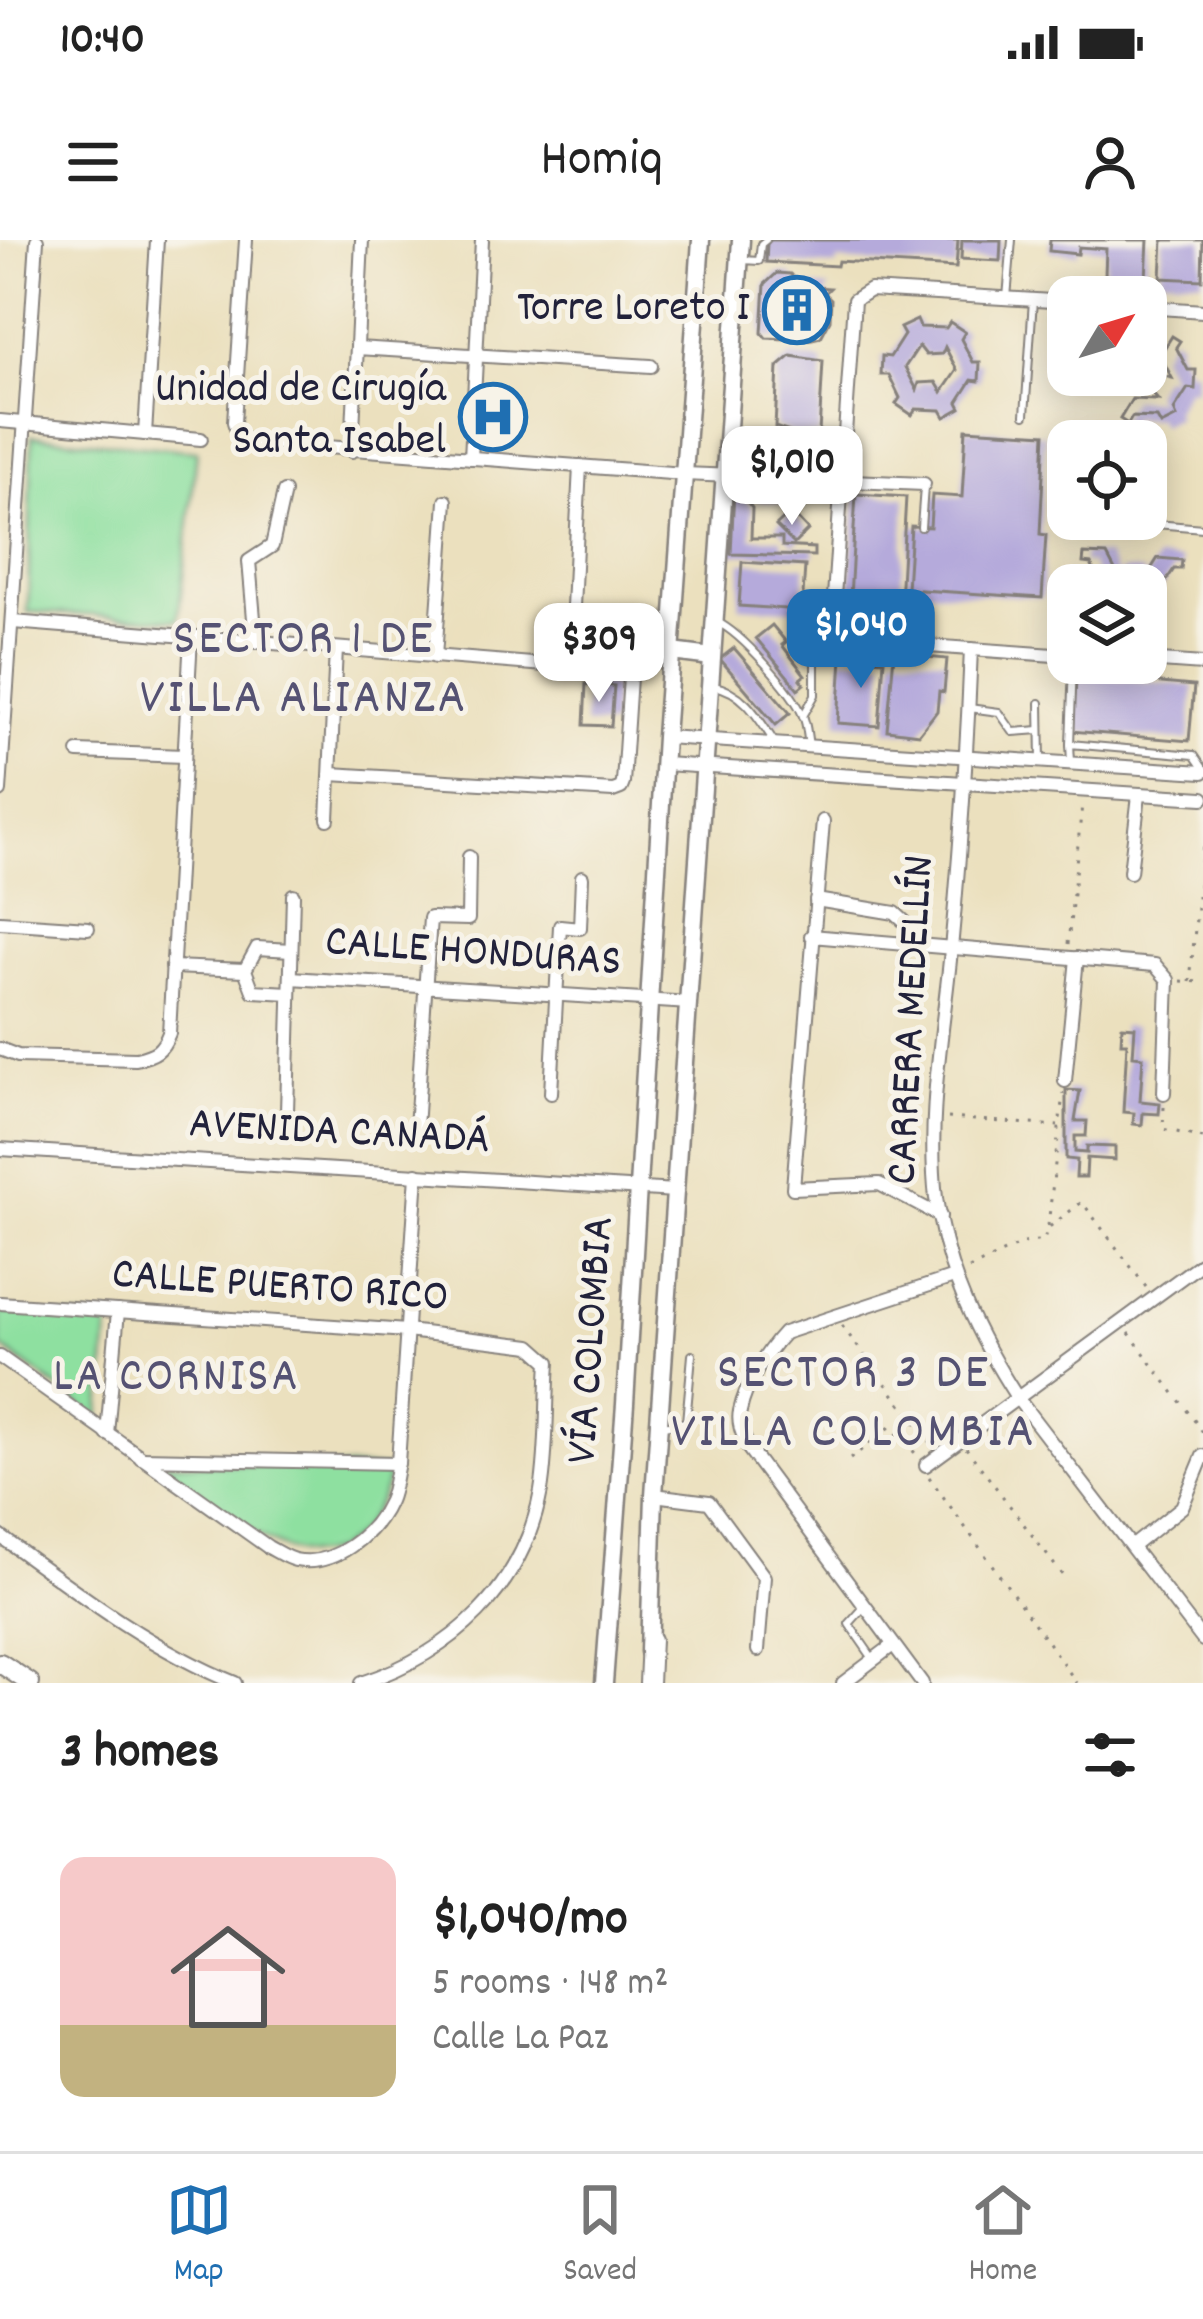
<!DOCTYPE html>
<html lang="en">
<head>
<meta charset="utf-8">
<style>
  :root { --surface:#fff; --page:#f6f6f6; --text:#222; --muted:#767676; --line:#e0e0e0; --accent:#1f6fb2 }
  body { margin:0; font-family:Dekko,sans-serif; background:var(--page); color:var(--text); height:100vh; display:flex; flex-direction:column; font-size:45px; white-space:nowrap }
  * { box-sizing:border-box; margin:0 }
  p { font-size:39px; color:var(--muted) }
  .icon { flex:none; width:66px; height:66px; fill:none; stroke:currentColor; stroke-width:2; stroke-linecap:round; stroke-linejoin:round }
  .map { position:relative; height:1443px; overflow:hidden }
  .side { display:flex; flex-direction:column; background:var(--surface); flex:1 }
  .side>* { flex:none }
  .needle { width:78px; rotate:52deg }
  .controls { position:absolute; left:1047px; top:36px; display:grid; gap:24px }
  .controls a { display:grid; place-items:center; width:120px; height:120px; border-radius:24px; background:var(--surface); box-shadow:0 6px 30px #0003; font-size:60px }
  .price { position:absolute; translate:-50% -102px; padding:0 27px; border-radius:24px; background:#fff; color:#222; font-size:39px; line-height:78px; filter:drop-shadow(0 3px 6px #0008) }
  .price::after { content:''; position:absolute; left:50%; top:72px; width:36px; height:27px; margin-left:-18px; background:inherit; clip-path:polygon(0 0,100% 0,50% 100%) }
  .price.active { background:var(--accent); color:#fff }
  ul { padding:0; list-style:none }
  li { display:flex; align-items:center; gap:36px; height:300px; padding:0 60px }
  li span { display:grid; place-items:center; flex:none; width:336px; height:240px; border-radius:24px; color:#555 }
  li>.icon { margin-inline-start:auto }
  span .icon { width:144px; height:144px; fill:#fffc; stroke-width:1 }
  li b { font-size:51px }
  h2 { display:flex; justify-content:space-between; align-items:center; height:144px; padding:0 60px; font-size:51px }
  .status { display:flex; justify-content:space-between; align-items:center; height:84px; padding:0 60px; background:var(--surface); direction:ltr }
  .status svg { height:33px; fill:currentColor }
  header { display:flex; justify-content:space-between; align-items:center; height:156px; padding:0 60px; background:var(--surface); font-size:54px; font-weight:600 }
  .tabs { display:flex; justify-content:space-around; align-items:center; height:168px; border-top:3px solid var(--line); background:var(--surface); font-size:33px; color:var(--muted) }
  .tabs a { display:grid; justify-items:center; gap:6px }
  .tabs .active { color:var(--accent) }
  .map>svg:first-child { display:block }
  .green { fill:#8ee0a0; stroke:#58816e; stroke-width:3 }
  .building { fill:#b5aadb; fill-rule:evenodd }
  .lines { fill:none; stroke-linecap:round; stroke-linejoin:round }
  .service-casing { stroke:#86817c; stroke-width:10 }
  .minor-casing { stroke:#86817c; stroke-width:16 }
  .secondary-casing { stroke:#86817c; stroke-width:21 }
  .primary-casing { stroke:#86817c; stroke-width:22 }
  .path { stroke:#86817c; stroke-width:3; stroke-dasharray:3 9; stroke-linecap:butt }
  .service { stroke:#fff; stroke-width:6 }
  .minor { stroke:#fff; stroke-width:12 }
  .secondary { stroke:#fff; stroke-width:16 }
  .primary { stroke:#fff; stroke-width:18 }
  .labels { text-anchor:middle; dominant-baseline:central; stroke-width:10; stroke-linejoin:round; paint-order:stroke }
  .poi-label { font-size:45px; fill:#22223b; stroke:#f7f3e8; text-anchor:end }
  .street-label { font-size:45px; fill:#22223b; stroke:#f7f3e8 }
  .neighbourhood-label { font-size:48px; letter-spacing:3px; fill:#555273; stroke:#f7f3e8 }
  .quarter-label { font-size:51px; letter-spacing:3px; fill:#555273; stroke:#f7f3e8 }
</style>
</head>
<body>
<div class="status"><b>10:40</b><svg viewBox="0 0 49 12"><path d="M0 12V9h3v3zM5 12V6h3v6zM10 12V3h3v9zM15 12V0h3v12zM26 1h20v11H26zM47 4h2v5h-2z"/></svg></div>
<header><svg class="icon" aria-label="menu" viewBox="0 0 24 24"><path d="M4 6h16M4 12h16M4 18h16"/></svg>Homiq<svg class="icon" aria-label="person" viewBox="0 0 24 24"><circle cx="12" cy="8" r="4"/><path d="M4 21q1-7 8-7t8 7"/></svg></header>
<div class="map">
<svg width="1203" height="1443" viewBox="0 0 1203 1443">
  <rect width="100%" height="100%" fill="#f7f3e8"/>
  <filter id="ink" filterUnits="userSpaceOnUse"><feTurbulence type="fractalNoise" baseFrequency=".00833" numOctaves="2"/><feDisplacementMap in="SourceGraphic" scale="24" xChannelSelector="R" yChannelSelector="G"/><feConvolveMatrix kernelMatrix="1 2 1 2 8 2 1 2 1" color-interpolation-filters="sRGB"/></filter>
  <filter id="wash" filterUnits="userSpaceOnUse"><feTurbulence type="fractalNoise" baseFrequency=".004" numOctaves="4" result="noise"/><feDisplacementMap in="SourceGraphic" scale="48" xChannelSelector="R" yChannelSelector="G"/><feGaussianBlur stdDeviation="2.7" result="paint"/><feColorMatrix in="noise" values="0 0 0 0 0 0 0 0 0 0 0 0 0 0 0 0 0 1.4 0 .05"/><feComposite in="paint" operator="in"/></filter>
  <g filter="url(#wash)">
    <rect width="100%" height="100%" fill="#ebe0be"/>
    <g class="green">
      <path d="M32 196 197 211 178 380 28 372Z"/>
      <path d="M0 1071 109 1080 100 1179 0 1106Z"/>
      <path d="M160 1223 391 1228C381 1269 348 1327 295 1312 251 1300 198 1250 160 1223Z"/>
    </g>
    <g id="blocks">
      <g class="building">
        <path d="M771 0H958L956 28 838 21 837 26 766 22 767 3Z"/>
        <path d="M962 0H1001L1000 21 961 19Z"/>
        <path d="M1050 0H1148L1146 38 1105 35 1106 9 1079 7 1078 14 1049 11Z"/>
        <path d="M1163 0H1203L1202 40 1161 38Z"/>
        <path d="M777 33 790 34 801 46 830 48 825 53 831 59 830 80 821 97 808 100 766 98 762 93 765 44Z"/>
        <path d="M917 80 920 87 946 88 950 82 965 92 961 99 973 122H980L979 141 972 140 958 162 961 168 945 177 941 170 916 169 912 175 896 164 900 158 889 135H881L882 116 890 117 904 95 900 88ZM919 106 926 115 942 114 945 107 957 130 942 152 936 142 919 143 917 150 905 127Z"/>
        <path d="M1172 96 1180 101 1176 107 1188 130H1196L1195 149 1188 148 1174 170 1177 177 1161 185 1157 178 1132 177 1128 184 1120 179 1132 159 1158 160 1153 154 1158 143 1164 136 1172 138 1160 115Z"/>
        <path d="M791 116 823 121 819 193 816 196 798 195 775 187 778 127Z"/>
        <path d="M966 189 1045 194 1040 294 1046 295 1042 358 907 349 911 286 930 287 932 255 962 257Z"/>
        <path d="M754 247 805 251V265L758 261Z"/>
        <path d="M734 249H744L745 259 752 268 751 298H782V306L814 308V316L731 314Z"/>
        <path d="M856 254 906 257 900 361 850 358Z"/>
        <path d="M791 272 808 290 794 304 776 286Z"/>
        <path d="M1084 314 1107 315 1119 338 1121 331 1133 330 1143 332 1144 340 1158 318 1182 320 1181 329H1174L1160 350 1163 357 1146 366V345H1101L1091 324 1083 323Z"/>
        <path d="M742 322 805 326 802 370 739 366Z"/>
        <path d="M772 385 786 402 782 405 805 435 800 439 804 444 798 449 756 398Z"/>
        <path d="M603 393 637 396 636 418 601 415Z"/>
        <path d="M734 408 790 473 776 485 720 419Z"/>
        <path d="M894 414 947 419 944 452 939 451 937 471 919 494 887 490Z"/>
        <path d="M842 417 884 420 879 486 838 483Z"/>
        <path d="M1075 435 1194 446 1189 501 1070 491Z"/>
        <path d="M586 444 614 446 611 486 584 485Z"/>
        <path d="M1122 786 1135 787 1133 816 1143 817 1140 861 1160 863 1159 874 1143 873 1142 885 1133 884 1134 873 1123 872 1127 803H1121Z"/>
        <path d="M1066 850 1080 851 1075 881H1087L1086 896H1075V912L1087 913V906L1115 907V920L1087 918 1086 937H1076L1077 920 1066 919Z"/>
      </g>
    </g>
  </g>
  <g filter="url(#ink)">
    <use href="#blocks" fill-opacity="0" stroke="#86817c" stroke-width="3"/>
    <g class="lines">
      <g class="service-casing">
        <g id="service">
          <path d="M743 20 759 21 761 4 766 0"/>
          <path d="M1007 58 1012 0"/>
          <path d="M1025 175 1033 60"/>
          <path d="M1096 279 1203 288"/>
          <path d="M921 287 924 247"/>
          <path d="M717 382C741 393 793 451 803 476 807 484 807 496 809 505"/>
          <path d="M714 446C744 451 759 479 775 503"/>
          <path d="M1040 463 1041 521"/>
          <path d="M969 468 999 472 1013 492 1040 490"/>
          <path d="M803 476 815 455V406"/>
          <path d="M1070 504 1073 423"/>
          <path d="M1071 522 1070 504 1194 515 1203 528"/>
          <path d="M663 1186 686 1182 692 1115"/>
          <path d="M865 1366 849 1384 874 1420"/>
        </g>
      </g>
      <g class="minor-casing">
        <g id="minor">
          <path d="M246 0 234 182 238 194 247 201 684 234 924 244"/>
          <path d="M1068 62 870 50 854 60 833 372 838 391 858 401 1068 416"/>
          <path d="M1146 67 1203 71"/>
          <path d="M357 108 651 126"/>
          <path d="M0 181 201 199"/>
          <path d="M145 194 157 0"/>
          <path d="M352 211 362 0"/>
          <path d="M471 218 482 0"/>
          <path d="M13 382 570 427 624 432 630 437 623 543 621 548 613 551 331 534"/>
          <path d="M256 402 249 321 272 306 284 252"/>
          <path d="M971 409C967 513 960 616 950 720 942 798 927 879 936 958 946 1033 978 1097 1018 1159L1203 1400"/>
          <path d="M435 417 446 261"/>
          <path d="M1146 420 1203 424"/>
          <path d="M570 427 580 226"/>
          <path d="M665 497 1203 532"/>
          <path d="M78 512 184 516"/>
          <path d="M664 524 1203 558"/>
          <path d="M0 551 37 0"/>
          <path d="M328 579 336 409"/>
          <path d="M823 581 793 948 879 944 940 976"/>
          <path d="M1130 632 1139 555"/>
          <path d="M816 660 895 673 907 684 915 704"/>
          <path d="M0 682 88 688"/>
          <path d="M811 696 1155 725 1168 740 1164 853"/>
          <path d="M172 727 245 730"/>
          <path d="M291 738 690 763"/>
          <path d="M290 753 253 751 245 730 257 708 291 710"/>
          <path d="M0 809 18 816 136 819C155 815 162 811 169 793L191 397"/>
          <path d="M1065 841 1077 718"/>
          <path d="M551 853 560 686 580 688 582 637"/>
          <path d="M287 872 293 655"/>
          <path d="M416 888 430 678 468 679 469 617"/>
          <path d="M0 909 675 951"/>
          <path d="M0 1063 407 1091 531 1106 549 1122C546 1164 548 1210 541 1251 523 1349 452 1413 361 1443"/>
          <path d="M0 1117 268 1307C276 1311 286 1318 295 1320 333 1328 374 1295 389 1261 394 1250 395 1235 398 1223L417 934"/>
          <path d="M107 1194 118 1071"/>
          <path d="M141 1218 398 1223"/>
          <path d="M926 1225 1203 1022"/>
          <path d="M654 1255 709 1262 764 1337 758 1410"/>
          <path d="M0 1296C75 1351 149 1408 235 1443"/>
          <path d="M1133 1306 1182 1267 1203 1216"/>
          <path d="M843 1443 893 1405"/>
          <path d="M922 1443 749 1209C744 1197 737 1185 740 1171 745 1146 766 1112 784 1093L954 1037"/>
        </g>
      </g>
      <g class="secondary-casing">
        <g id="secondary">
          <path d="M672 412 712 417"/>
          <path d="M649 1412 654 1255 741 0"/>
          <path d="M604 1443 625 1164 665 497 701 0"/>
        </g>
      </g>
      <g class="primary-casing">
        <g id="primary">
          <path d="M0 1423 30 1443"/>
          <path d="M649 1443 651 1400"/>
        </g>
      </g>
      <g class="path">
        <path d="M1068 704 1082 564"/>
        <path d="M1181 741 1203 742"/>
        <path d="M1190 742 1203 603"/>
        <path d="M1164 867 1163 889 1203 898"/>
        <path d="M948 878 1058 886"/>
        <path d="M1048 986 1063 853"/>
        <path d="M969 1029 1023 1003 1044 1000 1048 988 1082 962 1146 1047"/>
        <path d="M842 1086 931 1203"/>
        <path d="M1129 1093 1203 1192"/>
        <path d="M966 1208 1063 1336"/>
        <path d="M850 1219 890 1187 916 1214"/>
        <path d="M929 1237 1077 1443"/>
      </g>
      <use href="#service" class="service"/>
      <use href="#minor" class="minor"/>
      <use href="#secondary" class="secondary"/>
      <use href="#primary" class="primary"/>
    </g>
  </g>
  <defs>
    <g id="building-ring" transform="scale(3.45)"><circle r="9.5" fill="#f7f3e8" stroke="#1f6fb2" stroke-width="1.5"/><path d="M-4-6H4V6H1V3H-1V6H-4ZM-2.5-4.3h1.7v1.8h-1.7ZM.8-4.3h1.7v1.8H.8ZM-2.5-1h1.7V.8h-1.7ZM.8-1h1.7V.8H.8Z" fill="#1f6fb2"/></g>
    <g id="hospital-ring" transform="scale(3.45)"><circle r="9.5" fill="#f7f3e8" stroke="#1f6fb2" stroke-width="1.5"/><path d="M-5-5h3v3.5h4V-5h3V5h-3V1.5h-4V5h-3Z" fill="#1f6fb2"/></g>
  </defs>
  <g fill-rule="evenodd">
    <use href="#building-ring" x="797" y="70"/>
    <use href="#hospital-ring" x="493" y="177"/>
  </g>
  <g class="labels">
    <g class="poi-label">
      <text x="750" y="70">Torre Loreto I</text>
      <text x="446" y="151">Unidad de Cirugía<tspan x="446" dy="52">Santa Isabel</tspan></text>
    </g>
    <g class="street-label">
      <text transform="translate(473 714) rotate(4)">CALLE HONDURAS</text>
      <text transform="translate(913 780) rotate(-87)">CARRERA MEDELLÍN</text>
      <text transform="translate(339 894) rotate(3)">AVENIDA CANADÁ</text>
      <text transform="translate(280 1048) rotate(4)">CALLE PUERTO RICO</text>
      <text transform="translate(593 1100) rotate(-86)">VÍA COLOMBIA</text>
    </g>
    <g class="neighbourhood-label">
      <text x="177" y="1139">LA CORNISA</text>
    </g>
    <g class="quarter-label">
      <text x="304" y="402">SECTOR 1 DE<tspan x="304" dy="59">VILLA ALIANZA</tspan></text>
      <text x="854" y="1136">SECTOR 3 DE<tspan x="854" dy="59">VILLA COLOMBIA</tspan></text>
    </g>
  </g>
</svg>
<div class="controls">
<a><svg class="needle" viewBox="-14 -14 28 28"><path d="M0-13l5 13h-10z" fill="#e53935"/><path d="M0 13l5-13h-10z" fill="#767676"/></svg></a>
<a><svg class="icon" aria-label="locate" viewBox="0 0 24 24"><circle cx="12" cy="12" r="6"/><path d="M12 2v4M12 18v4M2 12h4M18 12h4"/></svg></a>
<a><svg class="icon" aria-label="layers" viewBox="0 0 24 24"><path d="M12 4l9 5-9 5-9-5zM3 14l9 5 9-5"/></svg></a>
</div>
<b class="price" style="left:792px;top:288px">$1,010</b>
<b class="price active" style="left:861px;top:451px">$1,040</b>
<b class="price" style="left:599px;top:465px">$309</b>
</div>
<section class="side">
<h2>3 homes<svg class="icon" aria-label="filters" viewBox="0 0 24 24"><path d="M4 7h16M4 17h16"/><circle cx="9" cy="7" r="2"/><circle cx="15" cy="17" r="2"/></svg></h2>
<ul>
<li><span style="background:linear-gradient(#f6c9c9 70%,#c2b280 0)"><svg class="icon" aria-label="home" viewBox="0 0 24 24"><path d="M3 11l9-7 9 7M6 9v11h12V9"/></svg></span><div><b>$1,040/mo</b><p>5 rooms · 148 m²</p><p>Calle La Paz</p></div></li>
</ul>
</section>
<nav class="tabs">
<a class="active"><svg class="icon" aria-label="map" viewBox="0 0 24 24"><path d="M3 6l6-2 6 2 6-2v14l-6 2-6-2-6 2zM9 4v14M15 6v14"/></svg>Map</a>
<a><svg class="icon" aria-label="saved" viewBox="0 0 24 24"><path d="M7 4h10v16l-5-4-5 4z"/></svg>Saved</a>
<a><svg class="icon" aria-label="home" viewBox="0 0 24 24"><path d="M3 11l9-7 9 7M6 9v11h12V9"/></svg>Home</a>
</nav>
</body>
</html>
